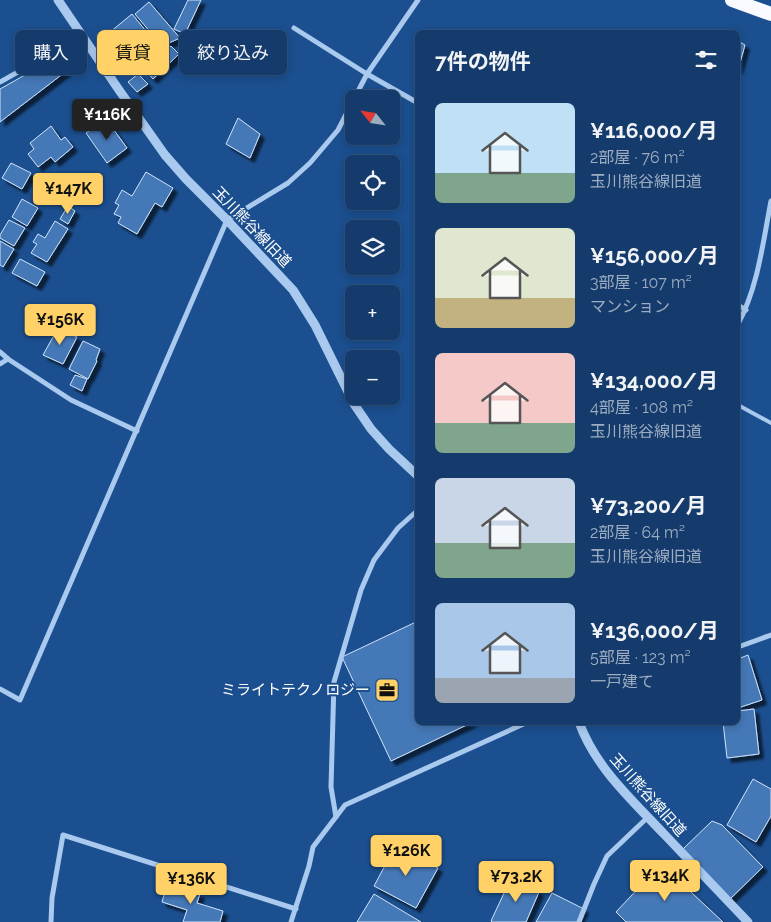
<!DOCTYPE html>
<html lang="ja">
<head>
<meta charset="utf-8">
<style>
  :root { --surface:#143b6b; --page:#214673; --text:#f1f3f6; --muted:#9dadc1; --line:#33557e; --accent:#ffd166 }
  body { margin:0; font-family:Raleway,"Noto Sans JP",sans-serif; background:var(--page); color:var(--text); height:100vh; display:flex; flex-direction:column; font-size:19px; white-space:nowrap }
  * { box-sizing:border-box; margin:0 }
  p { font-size:16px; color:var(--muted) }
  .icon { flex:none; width:28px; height:28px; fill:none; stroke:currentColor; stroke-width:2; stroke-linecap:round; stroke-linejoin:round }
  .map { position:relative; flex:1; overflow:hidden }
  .sheet { position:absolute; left:415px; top:30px; width:325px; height:695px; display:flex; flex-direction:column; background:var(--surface); border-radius:8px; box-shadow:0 2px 8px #0003,0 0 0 1px var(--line) }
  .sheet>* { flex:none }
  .banner { position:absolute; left:15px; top:30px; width:325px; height:45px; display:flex; gap:10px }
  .needle { width:32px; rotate:300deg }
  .tools { position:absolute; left:345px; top:90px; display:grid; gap:10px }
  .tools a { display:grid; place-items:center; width:55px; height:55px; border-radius:8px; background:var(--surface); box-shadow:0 2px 8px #0003,0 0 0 1px var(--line); font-size:25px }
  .price { position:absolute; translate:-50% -42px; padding:0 11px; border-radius:5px; background:var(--accent); color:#111; font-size:16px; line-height:32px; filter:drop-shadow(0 1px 2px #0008) }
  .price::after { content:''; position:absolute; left:50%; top:30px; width:15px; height:11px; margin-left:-8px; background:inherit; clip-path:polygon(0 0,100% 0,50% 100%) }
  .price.current { background:#222; color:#fff }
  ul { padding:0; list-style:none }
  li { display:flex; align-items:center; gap:15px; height:125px; padding:0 20px }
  li span { display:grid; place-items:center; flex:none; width:140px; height:100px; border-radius:8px; color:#555 }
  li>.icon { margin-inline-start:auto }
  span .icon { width:60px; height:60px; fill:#fffc; stroke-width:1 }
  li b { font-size:21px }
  h2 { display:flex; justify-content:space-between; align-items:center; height:60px; padding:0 20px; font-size:21px }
  .pill { padding:0 18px; border-radius:8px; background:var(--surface); box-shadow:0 2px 8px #0003,0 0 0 1px var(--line); font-size:18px; line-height:45px }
  .pill.current { background:var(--accent); color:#111 }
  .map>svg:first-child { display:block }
  .building { fill:#4478b7; stroke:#cfe3fa; filter:url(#shadow) }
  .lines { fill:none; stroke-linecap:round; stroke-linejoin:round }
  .service { stroke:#a9c9ee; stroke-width:4 }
  .minor { stroke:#a9c9ee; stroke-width:5 }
  .tertiary { stroke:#a9c9ee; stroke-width:9 }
  .trunk { stroke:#f8faff; stroke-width:14 }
  .labels { text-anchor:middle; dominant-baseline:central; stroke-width:4; stroke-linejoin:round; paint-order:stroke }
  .street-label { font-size:15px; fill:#fff; stroke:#1b4f8f }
  .poi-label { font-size:15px; fill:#fff; stroke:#1b4f8f; text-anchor:end }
</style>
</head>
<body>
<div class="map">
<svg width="771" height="922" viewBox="0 0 771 922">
  <defs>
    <filter id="shadow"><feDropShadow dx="4.5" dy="4.5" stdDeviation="1" flood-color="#0009"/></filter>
  </defs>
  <rect width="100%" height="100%" fill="#1b4f8f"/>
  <g class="building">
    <path d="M188 0H201L185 34 174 29Z"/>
    <path d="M149 2 180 38 162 46 135 14Z"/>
    <path d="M132 14 150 36 117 63 109 53 114 49 104 37Z"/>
    <path d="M738 41 745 45 738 70Z"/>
    <path d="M150 45 158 53 161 50 164 53 171 46 179 54 153 79 135 60Z"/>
    <path d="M64 53 73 66 0 122V89Z"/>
    <path d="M138 74 148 84 137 92 128 82Z"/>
    <path d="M238 118 260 134 250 158 226 144Z"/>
    <path d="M106 119 127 148 107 163 86 133Z"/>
    <path d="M51 126 61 140 65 137 73 147 55 162 51 157 38 167 28 154 34 149 30 143Z"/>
    <path d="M11 163 31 173 22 189 2 178Z"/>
    <path d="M146 172 173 188 162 207 155 203 137 234 118 223 121 217 114 214 119 205 115 203 122 190 132 196Z"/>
    <path d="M22 199 38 208 27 226 12 217Z"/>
    <path d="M68 206 75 211 68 224 60 219Z"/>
    <path d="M9 220 25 228 14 246 0 238V235Z"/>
    <path d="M55 221 68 229 47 262 31 253 37 244 33 242 38 234 45 238Z"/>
    <path d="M0 241 14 249 3 267 0 265Z"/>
    <path d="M20 259 45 272 37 286 12 273Z"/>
    <path d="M58 328 77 337 63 364 43 355Z"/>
    <path d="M83 341 100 349 96 360 97 361 88 379 69 369Z"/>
    <path d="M75 375 87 379 82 391 70 385Z"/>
    <path d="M418 621V722H473L391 761 342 657Z"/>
    <path d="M748 655 762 700 738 708V659Z"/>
    <path d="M754 709 759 754 727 758 723 722H738V711Z"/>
    <path d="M753 779 771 789V816L756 842 727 825Z"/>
    <path d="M712 821 722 825 763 867 730 899 683 849Z"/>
    <path d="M396 845 438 868 416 908 374 886Z"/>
    <path d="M661 864 723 922H626L616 912Z"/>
    <path d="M512 876 539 892 526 922H492L491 921Z"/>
    <path d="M167 884 200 894 197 903 223 911 220 922H183L187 910 162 902Z"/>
    <path d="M552 893 584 909 578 922H536Z"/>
    <path d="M374 894 421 922H357Z"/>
  </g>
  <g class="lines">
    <path class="service" d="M738 405 771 423"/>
    <g class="minor">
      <path d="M294 28 367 74 418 103"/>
      <path d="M0 82 82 36"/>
      <path d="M354 99 367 74 418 0"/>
      <path d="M738 305 746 310"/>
      <path d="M738 324C758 287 763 242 771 201"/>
      <path d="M0 352 8 359 71 400 137 431"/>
      <path d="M0 364 8 359"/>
      <path d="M738 647 771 635"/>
      <path d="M0 689 20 700 227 220 288 183 310 163 338 130 354 99"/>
      <path d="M336 817 331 787 334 682 361 590 374 560 398 528 418 510"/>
      <path d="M51 922 52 898 63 835 296 909"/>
      <path d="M291 922 309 866 313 847 345 805 528 722"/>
      <path d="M579 922 594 884 607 856 648 817"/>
    </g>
    <g class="tertiary">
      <path d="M58 0 119 90 165 155 186 179 227 220 293 290 315 325 354 404 371 429 389 449 418 476"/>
      <path d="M579 722C595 767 632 800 664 834 692 863 720 893 748 922"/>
    </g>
    <path class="trunk" d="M732 0 771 14"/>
  </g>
  <defs>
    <g id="office-square" transform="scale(1.25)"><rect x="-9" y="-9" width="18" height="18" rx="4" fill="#ffd166" stroke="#1b4f8f"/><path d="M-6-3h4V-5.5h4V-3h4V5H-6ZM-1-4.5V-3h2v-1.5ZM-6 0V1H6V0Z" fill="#111"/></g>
  </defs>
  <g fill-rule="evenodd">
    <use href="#office-square" x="387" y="690"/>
  </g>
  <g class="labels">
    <g class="street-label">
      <text transform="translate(252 227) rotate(46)">玉川熊谷線旧道</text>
      <text transform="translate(648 795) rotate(48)">玉川熊谷線旧道</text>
    </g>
    <g class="poi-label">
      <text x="370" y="690">ミライトテクノロジー</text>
    </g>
  </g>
</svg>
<div class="tools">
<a><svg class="needle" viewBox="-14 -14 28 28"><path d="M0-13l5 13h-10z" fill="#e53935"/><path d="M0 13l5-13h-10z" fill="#9dadc1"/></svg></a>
<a><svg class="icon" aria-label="locate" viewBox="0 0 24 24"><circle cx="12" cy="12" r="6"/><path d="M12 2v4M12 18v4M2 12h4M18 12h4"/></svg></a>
<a><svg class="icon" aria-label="layers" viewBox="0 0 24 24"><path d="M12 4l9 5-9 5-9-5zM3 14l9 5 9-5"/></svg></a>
<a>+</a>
<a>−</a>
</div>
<b class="price current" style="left:107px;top:141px">¥116K</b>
<b class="price" style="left:68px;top:215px">¥147K</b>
<b class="price" style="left:60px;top:346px">¥156K</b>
<b class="price" style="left:406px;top:877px">¥126K</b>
<b class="price" style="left:665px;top:902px">¥134K</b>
<b class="price" style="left:516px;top:903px">¥73.2K</b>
<b class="price" style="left:191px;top:905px">¥136K</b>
<div class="banner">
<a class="pill">購入</a>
<a class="pill current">賃貸</a>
<a class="pill">絞り込み</a>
</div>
<section class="sheet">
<h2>7件の物件<svg class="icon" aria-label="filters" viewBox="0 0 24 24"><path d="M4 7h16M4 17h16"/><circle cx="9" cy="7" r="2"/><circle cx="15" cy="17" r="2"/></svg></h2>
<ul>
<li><span style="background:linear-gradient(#bfe0f5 70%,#7fa58c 0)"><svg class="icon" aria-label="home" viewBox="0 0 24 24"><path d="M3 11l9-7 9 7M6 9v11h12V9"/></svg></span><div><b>¥116,000/月</b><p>2部屋 · 76 m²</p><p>玉川熊谷線旧道</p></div></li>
<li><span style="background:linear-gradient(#dfe7d0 70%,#c2b280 0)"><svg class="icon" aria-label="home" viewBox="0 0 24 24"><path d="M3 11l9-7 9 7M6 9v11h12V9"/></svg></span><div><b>¥156,000/月</b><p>3部屋 · 107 m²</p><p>マンション</p></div></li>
<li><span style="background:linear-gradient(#f6c9c9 70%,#7fa58c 0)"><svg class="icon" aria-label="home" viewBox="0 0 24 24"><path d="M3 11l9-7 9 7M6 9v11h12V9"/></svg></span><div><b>¥134,000/月</b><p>4部屋 · 108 m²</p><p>玉川熊谷線旧道</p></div></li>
<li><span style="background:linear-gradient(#c9d6e8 65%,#7fa58c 0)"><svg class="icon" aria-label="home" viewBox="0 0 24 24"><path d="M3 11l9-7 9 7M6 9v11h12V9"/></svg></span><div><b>¥73,200/月</b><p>2部屋 · 64 m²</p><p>玉川熊谷線旧道</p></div></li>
<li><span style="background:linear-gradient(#a9c7e8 75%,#9aa5b1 0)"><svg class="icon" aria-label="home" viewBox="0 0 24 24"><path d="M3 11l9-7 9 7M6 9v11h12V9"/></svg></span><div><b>¥136,000/月</b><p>5部屋 · 123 m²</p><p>一戸建て</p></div></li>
</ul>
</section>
</div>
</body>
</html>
